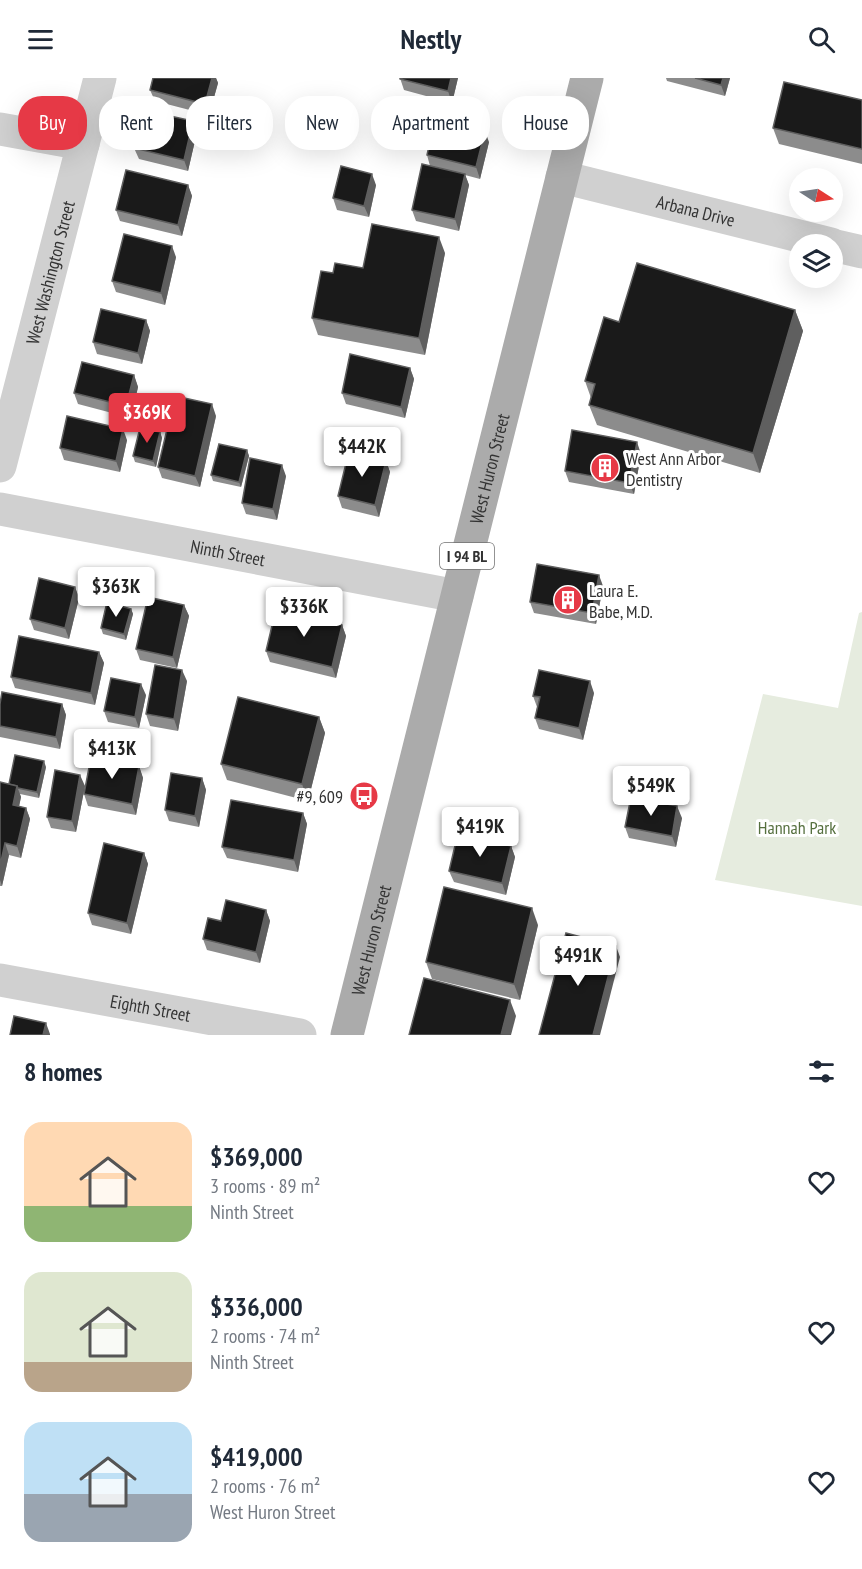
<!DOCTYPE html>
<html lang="en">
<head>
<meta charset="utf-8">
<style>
  :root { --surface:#fff; --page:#f2f2f3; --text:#1f2937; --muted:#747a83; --accent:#e63946 }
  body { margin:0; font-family:"PT Sans Narrow",sans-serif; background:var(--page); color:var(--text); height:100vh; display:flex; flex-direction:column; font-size:22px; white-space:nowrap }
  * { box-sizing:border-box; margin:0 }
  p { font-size:20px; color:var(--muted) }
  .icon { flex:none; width:33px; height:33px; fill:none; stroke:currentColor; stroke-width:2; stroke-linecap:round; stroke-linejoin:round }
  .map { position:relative; height:957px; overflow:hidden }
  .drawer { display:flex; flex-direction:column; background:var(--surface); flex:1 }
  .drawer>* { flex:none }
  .top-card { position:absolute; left:18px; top:18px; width:826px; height:54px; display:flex; gap:12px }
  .needle { width:39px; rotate:102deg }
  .tools { position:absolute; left:789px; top:90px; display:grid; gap:12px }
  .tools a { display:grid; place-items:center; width:54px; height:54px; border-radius:50%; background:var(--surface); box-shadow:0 6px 24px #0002; font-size:30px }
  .price { position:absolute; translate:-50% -51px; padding:0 14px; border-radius:6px; background:#fff; color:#222; font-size:20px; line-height:39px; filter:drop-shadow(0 2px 3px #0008) }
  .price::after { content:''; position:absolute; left:50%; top:36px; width:18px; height:14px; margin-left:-9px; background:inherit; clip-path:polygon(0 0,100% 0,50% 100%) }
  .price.current { background:var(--accent); color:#fff }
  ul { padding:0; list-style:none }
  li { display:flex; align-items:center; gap:18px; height:150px; padding:0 24px }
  li span { display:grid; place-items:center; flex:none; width:168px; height:120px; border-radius:18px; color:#555 }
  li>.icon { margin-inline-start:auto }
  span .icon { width:72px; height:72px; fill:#fffc; stroke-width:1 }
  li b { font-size:26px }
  h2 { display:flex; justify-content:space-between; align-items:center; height:72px; padding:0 24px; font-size:26px }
  .pill { padding:0 21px; border-radius:24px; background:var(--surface); box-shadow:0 6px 24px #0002; font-size:21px; line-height:54px }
  .pill.current { background:var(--accent); color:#fff }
  header { display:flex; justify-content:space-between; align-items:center; height:78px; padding:0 24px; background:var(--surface); font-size:27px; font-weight:800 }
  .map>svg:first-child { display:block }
  .green { fill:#e6ecdf }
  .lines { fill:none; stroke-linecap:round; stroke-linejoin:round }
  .minor { stroke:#d0d0d0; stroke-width:33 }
  .major { stroke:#ababab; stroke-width:33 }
  .wall { fill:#8c8c8c }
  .shaded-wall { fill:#5f5f5f }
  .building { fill:#1a1a1a; stroke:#5f5f5f; stroke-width:1.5 }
  .labels { text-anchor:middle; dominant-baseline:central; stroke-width:6; stroke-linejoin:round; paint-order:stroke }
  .shield { fill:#fff; stroke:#707070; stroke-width:1.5 }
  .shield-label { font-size:16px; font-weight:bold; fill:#333 }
  .street-label { font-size:18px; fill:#333; stroke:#fff }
  .poi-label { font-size:18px; fill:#333; stroke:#fff; text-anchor:start }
  .park-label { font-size:18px; fill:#56703f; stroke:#fff }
</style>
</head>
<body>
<header><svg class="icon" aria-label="menu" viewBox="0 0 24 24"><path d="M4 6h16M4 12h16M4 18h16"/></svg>Nestly<svg class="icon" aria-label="search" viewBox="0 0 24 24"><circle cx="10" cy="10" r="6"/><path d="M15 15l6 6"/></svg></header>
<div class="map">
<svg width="862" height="957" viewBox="0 0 862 957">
  <rect width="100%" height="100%" fill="#fff"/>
  <path class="green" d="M862 534V828L715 802 763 616 838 630 859 535Z"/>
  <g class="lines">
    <g class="minor">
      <path d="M0 51 83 66"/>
      <path id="s1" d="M562 99 831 166"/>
      <path d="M832 167 862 174"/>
      <path id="s2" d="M0 388 100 0"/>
      <path id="s3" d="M0 431 457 518"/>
      <path id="s4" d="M0 902 300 957"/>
    </g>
    <path class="major" id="s5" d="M347 957 587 0"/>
  </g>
  <g class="wall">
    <path d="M153 0H216L218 5 209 37 155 23 150 12Z"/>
    <path d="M400 0H458L452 25 404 12Z"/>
    <path d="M666 0H730L725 18 667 3Z"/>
    <path d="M862 22V86L779 66 773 50Z"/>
    <path d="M193 43 197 54 188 93 139 81 134 70Z"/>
    <path d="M489 64 480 101 465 97 469 107 459 153 416 143 412 132 430 88 427 77Z"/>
    <path d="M188 107 192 118 182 158 120 143 116 132Z"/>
    <path d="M376 107 369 139 337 132 333 120Z"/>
    <path d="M445 175 425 277 318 257 312 240 333 195Z"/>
    <path d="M176 179 165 227 116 214 112 203Z"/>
    <path d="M795 232 803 253 760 395 597 347 589 327 591 320 585 303 619 244Z"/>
    <path d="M146 242 150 253 142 286 97 276 93 264Z"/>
    <path d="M410 290 414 301 405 340 346 326 342 315Z"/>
    <path d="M134 297 138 309 131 340 78 326 74 315Z"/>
    <path d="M216 338 200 409 162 400 158 389Z"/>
    <path d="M160 354 162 360 156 389 135 384 133 378Z"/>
    <path d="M127 362 120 394 64 382 60 370Z"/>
    <path d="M247 372 249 378 241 409 213 403 211 397Z"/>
    <path d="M641 376 634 416 569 404 565 393Z"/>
    <path d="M386 383 390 394 379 439 342 430 338 418Z"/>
    <path d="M286 398 277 442 246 436 242 425Z"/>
    <path d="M603 508 596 546 534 535 530 524Z"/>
    <path d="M75 509 79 520 69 561 34 552 30 541Z"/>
    <path d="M184 527 189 538 177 590 140 582 136 571Z"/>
    <path d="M131 531 133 536 126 562 103 556 101 550Z"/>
    <path d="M342 547 346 558 336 600 270 584 266 573Z"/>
    <path d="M99 574 104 585 95 627 15 610 11 599Z"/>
    <path d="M187 603 178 653 150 648 146 636Z"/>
    <path d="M594 615 583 662 539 651 535 640 537 629 533 618Z"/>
    <path d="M146 617 139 650 108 644 104 633Z"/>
    <path d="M0 626H62L66 637 60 671 0 659Z"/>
    <path d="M319 639 325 655 308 723 227 702 221 686Z"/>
    <path d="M128 673 125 686 139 688 143 700 136 737 88 728 84 716 93 679Z"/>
    <path d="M46 689 39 720 20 716 21 719 19 728 26 730 30 741 21 780 9 777 2 808H0V704L9 706Z"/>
    <path d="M202 700 206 712 199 749 169 743 165 732Z"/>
    <path d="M85 708 76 754 51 750 47 739Z"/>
    <path d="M303 735 307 746 298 794 227 780 222 769Z"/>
    <path d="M682 740 676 769 629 760 625 749Z"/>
    <path d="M511 768 515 779 506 817 454 804 449 793Z"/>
    <path d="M144 775 148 786 131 856 92 847 88 835Z"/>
    <path d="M266 832 270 843 260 885 207 872 203 861 221 843Z"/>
    <path d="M538 847 520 922 432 901 426 884Z"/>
  </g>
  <g class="shaded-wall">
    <path d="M212 0H216L218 5 209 37 205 26Z"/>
    <path d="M451 0H458L452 25 448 13Z"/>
    <path d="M723 0H730L725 18 721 7Z"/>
    <path d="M193 43 197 54 188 93 184 82Z"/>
    <path d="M485 53 489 64 480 101 476 89Z"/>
    <path d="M372 96 376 107 369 139 364 128Z"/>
    <path d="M465 96 469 107 459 153 455 141Z"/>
    <path d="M188 107 192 118 182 158 178 147Z"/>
    <path d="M439 159 445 175 425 277 419 260Z"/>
    <path d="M172 168 176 179 165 227 161 215Z"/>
    <path d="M795 232 803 253 760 395 753 375Z"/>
    <path d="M146 242 150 253 142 286 138 275Z"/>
    <path d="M410 290 414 301 405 340 401 329Z"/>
    <path d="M134 297 138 309 131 340 126 328Z"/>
    <path d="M212 326 216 338 200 409 195 398Z"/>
    <path d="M123 351 127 362 120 394 116 383Z"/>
    <path d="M160 354 162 360 156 389 153 383Z"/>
    <path d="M637 364 641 376 634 416 629 405Z"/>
    <path d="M247 372 249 378 241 409 239 404Z"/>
    <path d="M386 383 390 394 379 439 375 427Z"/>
    <path d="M282 387 286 398 277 442 273 431Z"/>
    <path d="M599 497 603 508 596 546 592 535Z"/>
    <path d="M75 509 79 520 69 561 65 550Z"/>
    <path d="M184 527 189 538 177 590 173 579Z"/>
    <path d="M131 531 133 536 126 562 124 556Z"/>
    <path d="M342 547 346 558 336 600 332 589Z"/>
    <path d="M99 574 104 585 95 627 91 615Z"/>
    <path d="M182 592 187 603 178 653 174 641Z"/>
    <path d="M590 603 594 615 583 662 579 650Z"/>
    <path d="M141 606 146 617 139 650 135 639Z"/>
    <path d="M62 626 66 637 60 671 56 659Z"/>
    <path d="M319 639 325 655 308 723 302 706Z"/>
    <path d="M125 667 128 673 124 692 122 686Z"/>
    <path d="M44 683 46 689 39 720 37 714Z"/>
    <path d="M139 688 143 700 136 737 132 726Z"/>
    <path d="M80 697 85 708 76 754 72 743Z"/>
    <path d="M202 700 206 712 199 749 195 738Z"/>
    <path d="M17 708 21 719 17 738 13 727Z"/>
    <path d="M677 728 682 740 676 769 672 758Z"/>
    <path d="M26 730 30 741 21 780 17 768Z"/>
    <path d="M303 735 307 746 298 794 294 782Z"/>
    <path d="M5 765 9 777 2 808 0 802V788Z"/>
    <path d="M511 768 515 779 506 817 502 805Z"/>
    <path d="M144 775 148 786 131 856 127 845Z"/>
    <path d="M532 830 538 847 520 922 514 906Z"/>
    <path d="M266 832 270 843 260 885 256 874Z"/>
    <path d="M616 868 620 879 600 957H593Z"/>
    <path d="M510 922 516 938 511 957H501Z"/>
    <path d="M46 945 50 956V957H43Z"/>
  </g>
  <g class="building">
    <path d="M153 0H212L205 26 150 12Z"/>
    <path d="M400 0H451L448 13 400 1Z"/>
    <path d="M695 0H723L721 7Z"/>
    <path d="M784 4 862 22V71L773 50Z"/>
    <path d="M143 32 193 43 184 82 134 70Z"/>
    <path d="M435 41 485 53 476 89 427 77Z"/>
    <path d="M422 86 465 96 455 141 412 132Z"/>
    <path d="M341 88 372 96 364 128 333 120Z"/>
    <path d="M126 92 188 107 178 147 116 132Z"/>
    <path d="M372 146 439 159 419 260 312 240 321 193 333 195 335 185 363 190Z"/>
    <path d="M124 156 172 168 161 215 112 203Z"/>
    <path d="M637 185 795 232 753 375 589 327 595 306 585 303 604 239 619 244Z"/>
    <path d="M101 231 146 242 138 275 93 264Z"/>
    <path d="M350 276 410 290 401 329 342 315Z"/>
    <path d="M82 284 134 297 126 328 74 315Z"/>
    <path d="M175 318 212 326 195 398 158 389Z"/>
    <path d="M67 338 123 351 116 383 60 370Z"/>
    <path d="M140 350 160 354 153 383 133 378Z"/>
    <path d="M572 352 637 364 629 405 565 393Z"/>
    <path d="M219 366 247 372 239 404 211 397Z"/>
    <path d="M349 373 386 383 375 427 338 418Z"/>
    <path d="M250 380 282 387 273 431 242 425Z"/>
    <path d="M537 486 599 497 592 535 530 524Z"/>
    <path d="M39 500 75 509 65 550 30 541Z"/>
    <path d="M148 519 184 527 173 579 136 571Z"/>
    <path d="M107 524 131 531 124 556 101 550Z"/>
    <path d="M276 531 342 547 332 589 266 573Z"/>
    <path d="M19 558 99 574 91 615 11 599Z"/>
    <path d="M155 587 182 592 174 641 146 636Z"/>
    <path d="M539 592 590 603 579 650 535 640 540 619 533 618Z"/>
    <path d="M111 600 141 606 135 639 104 633Z"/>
    <path d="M2 614 62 626 56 659 0 648V626Z"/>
    <path d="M238 619 319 639 302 706 221 686Z"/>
    <path d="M97 662 125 667 122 685 93 679Z"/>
    <path d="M15 677 44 683 37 714 18 710 17 708 9 706Z"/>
    <path d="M91 679 139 688 132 726 84 716Z"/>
    <path d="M55 692 80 697 72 743 47 739Z"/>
    <path d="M171 695 202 700 195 738 165 732Z"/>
    <path d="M0 704 17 708 13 727 26 730 17 768 5 765 0 788Z"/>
    <path d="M631 719 677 728 672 758 625 749Z"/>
    <path d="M231 722 303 735 294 782 222 769Z"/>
    <path d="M458 755 511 768 502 805 449 793Z"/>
    <path d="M104 765 144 775 127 845 88 835Z"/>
    <path d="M444 809 532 830 514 906 426 884Z"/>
    <path d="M226 822 266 832 256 874 203 861 208 840 221 843Z"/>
    <path d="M566 855 616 868 593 957H539Z"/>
    <path d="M424 900 510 922 501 957H409Z"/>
    <path d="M14 938 46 945 43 957H10Z"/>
  </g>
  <defs>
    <g id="building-disc" transform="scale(1.5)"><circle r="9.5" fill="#e63946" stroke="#fff"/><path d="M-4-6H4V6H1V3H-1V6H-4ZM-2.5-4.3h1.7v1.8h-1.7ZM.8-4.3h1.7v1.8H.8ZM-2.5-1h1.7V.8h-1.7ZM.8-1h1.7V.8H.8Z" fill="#fff"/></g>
    <g id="bus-disc" transform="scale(1.5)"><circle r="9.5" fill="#e63946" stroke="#fff"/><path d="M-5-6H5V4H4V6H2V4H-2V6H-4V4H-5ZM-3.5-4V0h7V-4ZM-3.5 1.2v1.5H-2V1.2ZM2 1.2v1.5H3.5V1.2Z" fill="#fff"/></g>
  </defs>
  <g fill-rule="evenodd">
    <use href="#building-disc" x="605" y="390"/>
    <use href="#building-disc" x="568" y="522"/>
    <use href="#bus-disc" x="364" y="718"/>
  </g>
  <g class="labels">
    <rect class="shield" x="440" y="465" width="54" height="26" rx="4.5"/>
    <g class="shield-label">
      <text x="467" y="478">I 94 BL</text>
    </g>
    <g class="street-label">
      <text stroke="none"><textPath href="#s1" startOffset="138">Arbana Drive</textPath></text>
      <text stroke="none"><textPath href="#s2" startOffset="200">West Washington Street</textPath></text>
      <text stroke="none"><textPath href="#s5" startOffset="584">West Huron Street</textPath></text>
      <text stroke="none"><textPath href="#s3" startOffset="232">Ninth Street</textPath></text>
      <text stroke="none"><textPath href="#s5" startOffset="98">West Huron Street</textPath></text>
      <text stroke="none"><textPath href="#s4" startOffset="153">Eighth Street</textPath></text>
    </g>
    <g class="poi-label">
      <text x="626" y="380">West Ann Arbor<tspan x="626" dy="21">Dentistry</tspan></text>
      <text x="589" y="512">Laura E.<tspan x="589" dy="21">Babe, M.D.</tspan></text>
      <text x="343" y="718" text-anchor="end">#9, 609</text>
    </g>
    <g class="park-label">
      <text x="797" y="749">Hannah Park</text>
    </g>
  </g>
</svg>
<div class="tools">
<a><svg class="needle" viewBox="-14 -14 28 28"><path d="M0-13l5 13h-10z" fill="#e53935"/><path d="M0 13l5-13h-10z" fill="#747a83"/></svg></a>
<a><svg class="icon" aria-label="layers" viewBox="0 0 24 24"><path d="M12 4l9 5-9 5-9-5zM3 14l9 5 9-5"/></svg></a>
</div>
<b class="price current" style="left:147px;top:366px">$369K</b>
<b class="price" style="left:362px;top:400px">$442K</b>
<b class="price" style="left:116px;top:540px">$363K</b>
<b class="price" style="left:304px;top:560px">$336K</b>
<b class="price" style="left:112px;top:702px">$413K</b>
<b class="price" style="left:651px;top:739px">$549K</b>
<b class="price" style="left:480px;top:780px">$419K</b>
<b class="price" style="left:578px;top:909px">$491K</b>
<div class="top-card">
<a class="pill current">Buy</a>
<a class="pill">Rent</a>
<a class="pill">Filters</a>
<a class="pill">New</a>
<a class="pill">Apartment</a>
<a class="pill">House</a>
</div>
</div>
<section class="drawer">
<h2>8 homes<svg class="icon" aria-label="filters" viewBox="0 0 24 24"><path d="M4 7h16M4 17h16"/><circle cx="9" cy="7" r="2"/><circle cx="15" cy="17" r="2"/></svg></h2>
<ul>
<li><span style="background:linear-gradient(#ffd9b3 70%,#8fb573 0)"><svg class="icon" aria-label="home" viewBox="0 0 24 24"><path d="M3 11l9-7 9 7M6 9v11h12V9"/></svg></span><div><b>$369,000</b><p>3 rooms · 89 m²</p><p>Ninth Street</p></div><svg class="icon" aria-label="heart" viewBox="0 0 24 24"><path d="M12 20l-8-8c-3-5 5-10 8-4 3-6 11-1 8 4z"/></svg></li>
<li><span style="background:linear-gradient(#dfe7d0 75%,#b9a48a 0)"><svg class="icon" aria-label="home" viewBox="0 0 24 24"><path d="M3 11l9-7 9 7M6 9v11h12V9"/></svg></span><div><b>$336,000</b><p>2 rooms · 74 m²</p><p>Ninth Street</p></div><svg class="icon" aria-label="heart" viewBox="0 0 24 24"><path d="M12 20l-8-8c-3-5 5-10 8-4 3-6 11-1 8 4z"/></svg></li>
<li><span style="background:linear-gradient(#bfe0f5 60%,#9aa5b1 0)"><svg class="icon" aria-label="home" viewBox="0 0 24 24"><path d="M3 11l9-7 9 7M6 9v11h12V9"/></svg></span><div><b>$419,000</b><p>2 rooms · 76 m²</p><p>West Huron Street</p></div><svg class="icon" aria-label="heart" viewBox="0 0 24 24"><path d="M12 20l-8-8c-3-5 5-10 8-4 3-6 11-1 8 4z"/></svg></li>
</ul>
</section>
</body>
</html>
